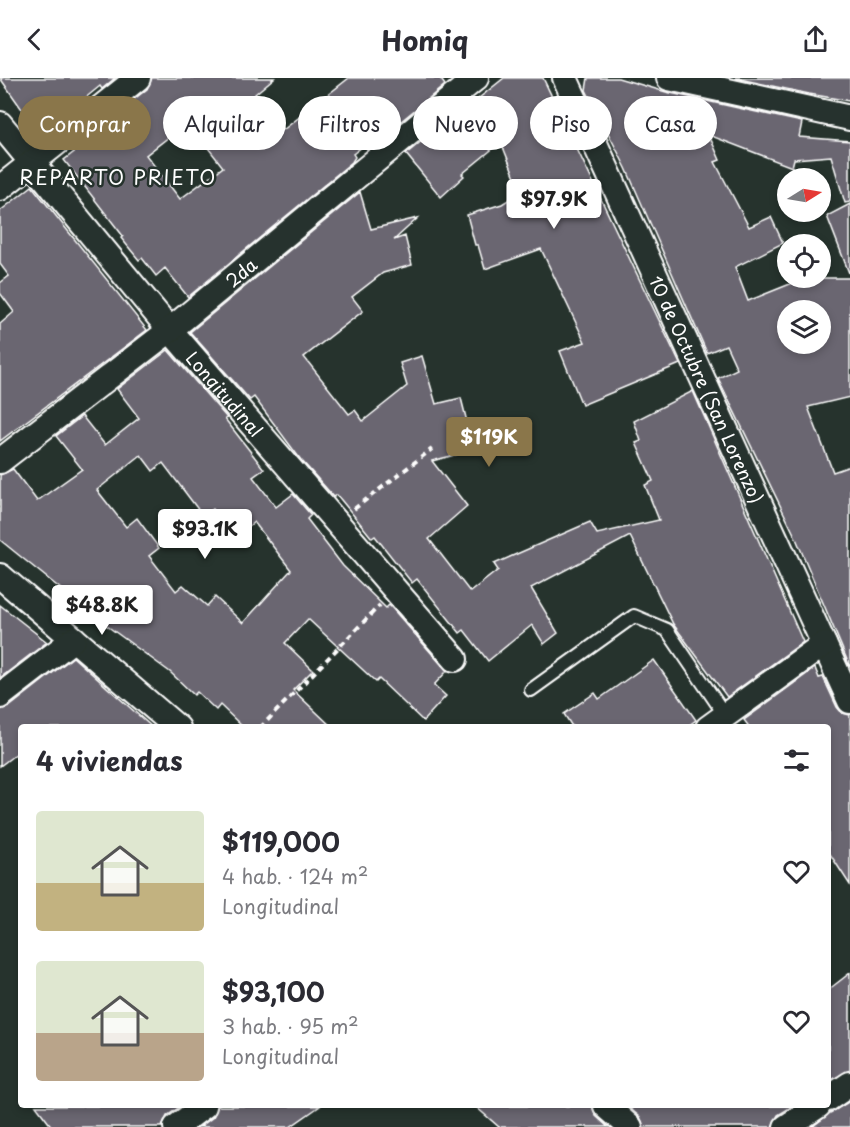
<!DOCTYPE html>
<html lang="es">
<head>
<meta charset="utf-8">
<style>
  :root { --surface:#fff; --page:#f2f2f3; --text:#2b2b33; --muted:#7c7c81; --accent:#8a764a }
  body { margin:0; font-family:"Playpen Sans",sans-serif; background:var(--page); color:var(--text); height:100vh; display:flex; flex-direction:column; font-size:22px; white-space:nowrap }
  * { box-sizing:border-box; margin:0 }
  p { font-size:20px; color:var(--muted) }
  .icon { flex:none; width:33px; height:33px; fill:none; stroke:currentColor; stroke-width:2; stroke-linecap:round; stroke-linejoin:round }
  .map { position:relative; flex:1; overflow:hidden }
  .panel { position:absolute; left:18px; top:646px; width:813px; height:384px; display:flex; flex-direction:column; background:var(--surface); border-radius:6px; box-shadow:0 3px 9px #0003 }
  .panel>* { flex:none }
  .top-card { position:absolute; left:18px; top:18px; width:814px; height:54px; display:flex; gap:12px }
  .needle { width:39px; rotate:79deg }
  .fabs { position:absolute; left:777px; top:90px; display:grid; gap:12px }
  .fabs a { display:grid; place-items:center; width:54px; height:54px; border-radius:50%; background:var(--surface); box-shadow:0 3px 9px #0003; font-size:30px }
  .price { position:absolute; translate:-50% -51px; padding:0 14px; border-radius:6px; background:#fff; color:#222; font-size:20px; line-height:39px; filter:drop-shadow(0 2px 3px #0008) }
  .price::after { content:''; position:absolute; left:50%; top:36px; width:18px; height:14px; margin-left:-9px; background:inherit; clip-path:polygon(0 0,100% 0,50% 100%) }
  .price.current { background:var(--accent); color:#fff }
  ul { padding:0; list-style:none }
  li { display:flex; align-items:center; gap:18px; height:150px; padding:0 18px }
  li span { display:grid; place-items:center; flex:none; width:168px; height:120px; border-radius:6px; color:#555 }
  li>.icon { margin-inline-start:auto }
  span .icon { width:72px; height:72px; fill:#fffc; stroke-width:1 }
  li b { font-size:26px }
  h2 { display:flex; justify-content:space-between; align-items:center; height:72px; padding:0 18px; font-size:26px }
  .chip { padding:0 21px; border-radius:27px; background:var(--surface); box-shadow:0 3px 9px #0003; font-size:21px; line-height:54px }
  .chip.current { background:var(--accent); color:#fff }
  header { display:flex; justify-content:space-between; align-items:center; height:78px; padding:0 18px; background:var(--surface); font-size:27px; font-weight:700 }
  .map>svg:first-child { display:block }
  .building { fill:#6b6671; stroke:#fff; stroke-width:1.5; fill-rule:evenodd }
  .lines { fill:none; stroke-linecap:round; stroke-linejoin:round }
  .lane-casing { stroke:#fff; stroke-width:16 }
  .street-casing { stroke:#fff; stroke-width:28 }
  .path { stroke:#fff; stroke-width:4; stroke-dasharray:6 4.5; stroke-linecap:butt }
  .lane { stroke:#26332d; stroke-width:12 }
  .street { stroke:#26332d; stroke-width:24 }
  .labels { text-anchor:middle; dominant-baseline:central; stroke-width:5; stroke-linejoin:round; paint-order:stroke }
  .street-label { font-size:18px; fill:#fff; stroke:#26332d }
  .neighbourhood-label { font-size:20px; letter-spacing:1.5px; fill:#fff; stroke:#26332d }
</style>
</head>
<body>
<header><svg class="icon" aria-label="back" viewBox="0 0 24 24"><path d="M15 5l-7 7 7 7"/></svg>Homiq<svg class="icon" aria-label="share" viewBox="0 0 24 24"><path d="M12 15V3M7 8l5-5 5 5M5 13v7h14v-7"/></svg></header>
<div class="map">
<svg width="850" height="1049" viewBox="0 0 850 1049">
  <rect width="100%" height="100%" fill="#26332d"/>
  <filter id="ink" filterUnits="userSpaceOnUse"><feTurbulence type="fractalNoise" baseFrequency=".0167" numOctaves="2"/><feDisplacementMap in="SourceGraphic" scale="12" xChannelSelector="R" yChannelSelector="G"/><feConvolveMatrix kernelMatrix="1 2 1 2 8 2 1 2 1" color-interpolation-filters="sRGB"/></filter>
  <g filter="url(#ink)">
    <g class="building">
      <path d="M0 0H115L102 11 100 8 40 57Z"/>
      <path d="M152 0H274L255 16 283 52 349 0H440L445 7 389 53 386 50 353 76 355 79 352 84 188 219 165 190 156 198 142 180 139 182 121 160 123 158 64 82 122 37 119 33 147 11ZM188 44 223 89 180 121 146 77Z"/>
      <path d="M504 0H543L680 286 582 327 560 273 585 264 541 171 485 191 478 167H475L467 137 502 126 521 114 501 64 462 96 464 98 441 119 406 76 463 29 464 32Z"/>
      <path d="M588 0H618L666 14 802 44 799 59 850 63V124L845 125 831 78 794 81 792 89 709 57 720 82 715 84 749 149 771 139 783 165 735 189 748 223 805 200H850V319L808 329 833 394 850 388V589L795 458 718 300 737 291 726 267 707 275 626 90 586 12ZM788 232H820V266H788Z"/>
      <path d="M735 0H850V23L809 16Z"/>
      <path d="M32 108 147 252 0 363V246L14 234 0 215V205L9 198 0 186V133Z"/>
      <path d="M360 114 371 151 418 140 394 162 405 158 412 187 383 195 352 219 363 233 304 279 349 336 355 332 363 343 407 308 400 285 422 278 436 326 461 320 474 372 432 383 467 428 429 461 470 514 498 492 494 486 590 444 597 456 659 442 645 407 653 403 636 365 641 363 634 343 693 313 803 564 727 619 673 546 630 458 531 510 558 555 544 566 532 547 488 583 464 552 460 555 417 501 412 505 375 458 372 460 337 417 334 419 301 382 254 319 250 322 190 254Z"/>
      <path d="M850 126V195H849L827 138Z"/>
      <path d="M168 272 227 340 225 341 264 391 253 399 276 429 293 416 311 437 307 441 343 488 386 530 389 527 392 530 447 593 434 607 446 618 423 643 379 601 376 604 308 541 285 565 313 592 293 612 333 650H244L220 627 216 632 197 614 194 617 170 594 103 545 0 462V397L13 391 37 423 82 391 56 358 82 338 105 367 139 340 117 311ZM141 377 153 393 163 385 203 438 213 431 235 459 254 444 291 492 243 545 215 519 207 528 183 507 176 513 149 478 159 470 137 440 126 449 97 412Z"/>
      <path d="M0 527 47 564 0 600Z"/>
      <path d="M73 579 153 650H21V672L0 688V632L9 629Z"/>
      <path d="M654 582 696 642 685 650H573L564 636 595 615 599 621Z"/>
      <path d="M815 590 819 600 823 599 837 629 842 635 850 637V807L828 773V650H750L744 642Z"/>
      <path d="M850 895V992L828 1004V912Z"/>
      <path d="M850 1023V1049H812L830 1035Z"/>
      <path d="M36 1028H181L167 1038 162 1049H52Z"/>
      <path d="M218 1028H320L290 1049H200L213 1039Z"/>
      <path d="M475 1028H592L596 1038 608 1049H499Z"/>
      <path d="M627 1028H793L778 1037 772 1049H644L640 1039Z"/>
    </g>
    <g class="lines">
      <g class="lane-casing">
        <path id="lane" d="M531 612 634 538 667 552 725 637"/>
      </g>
      <g class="street-casing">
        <g id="street">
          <path id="s1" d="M565 0 850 623"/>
          <path d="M669 0 850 40"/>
          <path id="s2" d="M0 46 170 252 455 581"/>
          <path d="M0 110 138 0"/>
          <path id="s3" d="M0 383 170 252 476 0"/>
          <path d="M0 498 178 650"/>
          <path d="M0 618 74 561"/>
          <path d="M708 650 824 566"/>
          <path d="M828 1021 850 1006"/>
          <path d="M606 1028 630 1049"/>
          <path d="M176 1049 204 1028"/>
          <path d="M786 1049 818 1028"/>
        </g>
      </g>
      <g class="path">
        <path d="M354 431 432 371"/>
        <path d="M260 650 380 527"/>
      </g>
      <use href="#lane" class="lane"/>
      <use href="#street" class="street"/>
    </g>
  </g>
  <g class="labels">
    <g class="street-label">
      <text stroke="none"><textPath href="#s3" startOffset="306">2da</textPath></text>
      <text stroke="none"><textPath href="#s1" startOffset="342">10 de Octubre (San Lorenzo)</textPath></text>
      <text stroke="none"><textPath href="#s2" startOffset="351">Longitudinal</textPath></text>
    </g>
    <g class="neighbourhood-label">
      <text x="118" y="99">REPARTO PRIETO</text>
    </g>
  </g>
</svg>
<div class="fabs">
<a><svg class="needle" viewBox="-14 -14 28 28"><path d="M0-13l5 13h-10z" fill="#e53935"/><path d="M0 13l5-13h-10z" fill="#7c7c81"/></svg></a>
<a><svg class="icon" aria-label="locate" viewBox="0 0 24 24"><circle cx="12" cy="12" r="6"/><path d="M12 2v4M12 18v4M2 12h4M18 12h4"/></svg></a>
<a><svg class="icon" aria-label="layers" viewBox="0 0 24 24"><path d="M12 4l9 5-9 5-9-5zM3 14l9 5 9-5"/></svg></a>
</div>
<b class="price" style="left:554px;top:152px">$97.9K</b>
<b class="price current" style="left:489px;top:390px">$119K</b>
<b class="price" style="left:205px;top:482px">$93.1K</b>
<b class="price" style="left:102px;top:558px">$48.8K</b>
<div class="top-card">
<a class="chip current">Comprar</a>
<a class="chip">Alquilar</a>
<a class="chip">Filtros</a>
<a class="chip">Nuevo</a>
<a class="chip">Piso</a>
<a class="chip">Casa</a>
</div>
<section class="panel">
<h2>4 viviendas<svg class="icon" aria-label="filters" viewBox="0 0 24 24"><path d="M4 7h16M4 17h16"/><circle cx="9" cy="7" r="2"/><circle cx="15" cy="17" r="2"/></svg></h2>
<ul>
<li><span style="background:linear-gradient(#dfe7d0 60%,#c2b280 0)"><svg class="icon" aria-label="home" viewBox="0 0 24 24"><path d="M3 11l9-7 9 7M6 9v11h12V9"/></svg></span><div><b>$119,000</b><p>4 hab. · 124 m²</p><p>Longitudinal</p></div><svg class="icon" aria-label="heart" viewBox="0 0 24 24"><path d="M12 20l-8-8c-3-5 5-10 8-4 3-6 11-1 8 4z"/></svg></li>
<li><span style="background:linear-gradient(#dfe7d0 60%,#b9a48a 0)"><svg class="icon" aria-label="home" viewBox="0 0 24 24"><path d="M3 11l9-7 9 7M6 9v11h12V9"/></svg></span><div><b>$93,100</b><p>3 hab. · 95 m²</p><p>Longitudinal</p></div><svg class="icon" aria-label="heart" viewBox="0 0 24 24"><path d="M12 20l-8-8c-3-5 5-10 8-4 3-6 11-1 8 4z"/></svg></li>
</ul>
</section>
</div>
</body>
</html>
